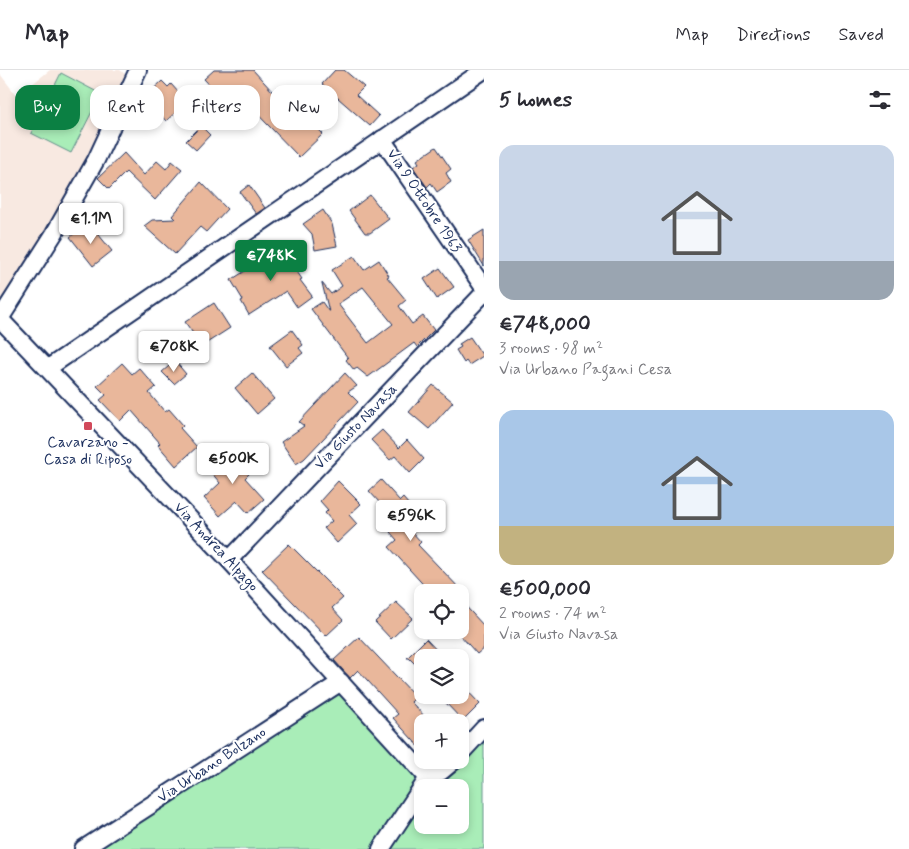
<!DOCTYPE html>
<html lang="en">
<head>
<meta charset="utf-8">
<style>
  :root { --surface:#fff; --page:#f2f2f3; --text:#2b2b33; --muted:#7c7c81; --line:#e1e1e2; --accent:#0b8043 }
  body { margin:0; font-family:Mynerve,sans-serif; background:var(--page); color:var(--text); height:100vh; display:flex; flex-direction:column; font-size:19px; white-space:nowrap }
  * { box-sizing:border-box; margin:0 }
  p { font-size:16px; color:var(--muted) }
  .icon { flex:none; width:28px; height:28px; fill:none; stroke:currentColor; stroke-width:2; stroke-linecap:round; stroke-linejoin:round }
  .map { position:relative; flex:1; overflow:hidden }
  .panel { display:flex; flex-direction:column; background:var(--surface); width:425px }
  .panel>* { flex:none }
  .top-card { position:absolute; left:15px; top:15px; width:394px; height:45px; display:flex; gap:10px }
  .buttons { position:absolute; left:414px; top:514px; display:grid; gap:10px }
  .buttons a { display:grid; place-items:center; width:55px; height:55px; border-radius:10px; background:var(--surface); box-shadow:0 2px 8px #0003; font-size:25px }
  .price { position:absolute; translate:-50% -42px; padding:0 11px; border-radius:5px; background:#fff; color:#222; font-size:16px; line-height:32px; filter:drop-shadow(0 1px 2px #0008) }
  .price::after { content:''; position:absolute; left:50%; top:30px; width:15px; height:11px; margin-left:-8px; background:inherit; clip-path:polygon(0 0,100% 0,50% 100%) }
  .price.current { background:var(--accent); color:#fff }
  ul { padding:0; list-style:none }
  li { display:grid; align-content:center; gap:10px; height:265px; padding:0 15px }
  li span { display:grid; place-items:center; height:155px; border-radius:15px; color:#555 }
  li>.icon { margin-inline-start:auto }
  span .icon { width:90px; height:90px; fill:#fffc; stroke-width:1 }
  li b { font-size:21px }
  h2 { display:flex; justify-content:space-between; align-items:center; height:60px; padding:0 15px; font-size:21px }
  .chip { padding:0 18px; border-radius:15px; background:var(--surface); box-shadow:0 2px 8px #0003; font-size:18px; line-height:45px }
  .chip.current { background:var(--accent); color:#fff }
  header { display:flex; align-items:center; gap:30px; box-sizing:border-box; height:70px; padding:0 25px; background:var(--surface); border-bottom:1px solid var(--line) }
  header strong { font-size:24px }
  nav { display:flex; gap:28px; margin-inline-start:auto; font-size:18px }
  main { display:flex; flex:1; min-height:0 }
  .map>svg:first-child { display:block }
  .built { fill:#f8e9e1 }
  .green { fill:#a9edb8; stroke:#628e8b; fill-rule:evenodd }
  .building { fill:#e9b79b; stroke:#1b2f5e; fill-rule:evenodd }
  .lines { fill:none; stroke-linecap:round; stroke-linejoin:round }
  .minor-casing { stroke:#1b2f5e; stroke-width:20 }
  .minor { stroke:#fff; stroke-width:16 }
  .poi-dot { fill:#d1495b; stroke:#fff; stroke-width:2 }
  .labels { text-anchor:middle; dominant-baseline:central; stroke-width:4; stroke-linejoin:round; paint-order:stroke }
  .street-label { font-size:15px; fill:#1b2f5e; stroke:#fff }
  .poi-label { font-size:15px; fill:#1b2f5e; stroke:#fff }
</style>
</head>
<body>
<header>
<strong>Map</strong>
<nav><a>Map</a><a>Directions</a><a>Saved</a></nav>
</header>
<main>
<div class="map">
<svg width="484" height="779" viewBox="0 0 484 779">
  <rect width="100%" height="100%" fill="#fff"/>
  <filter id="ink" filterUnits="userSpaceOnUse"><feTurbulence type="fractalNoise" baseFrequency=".02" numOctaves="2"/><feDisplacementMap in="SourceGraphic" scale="10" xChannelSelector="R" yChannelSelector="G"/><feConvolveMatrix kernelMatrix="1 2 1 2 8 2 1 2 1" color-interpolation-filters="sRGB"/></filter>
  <g filter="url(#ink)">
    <path class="built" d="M50 0H120L130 8 3 247 0 244V4L17 26Z"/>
    <g class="green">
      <path d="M61 3 101 24 71 83 31 63Z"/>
      <path d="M342 608 433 715 484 663V779H74ZM422 718H460V755H422Z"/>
    </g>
    <g class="building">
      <path d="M214 0H253L273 22 277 17 323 64 299 87 240 26 232 33 221 22 218 24 204 9Z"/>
      <path d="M335 0H344L364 17 356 25 379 46 370 56 322 14Z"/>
      <path d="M162 11 168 17 171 14 187 32 166 51 145 27Z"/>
      <path d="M201 56 210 65 196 80 186 71Z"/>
      <path d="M436 77 451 99 446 103 451 112 437 122 431 113 427 117 413 97 419 93 417 90Z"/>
      <path d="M124 83 144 105 157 91 166 99 172 91 182 99 155 130 126 102 109 119 98 108Z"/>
      <path d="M201 112 227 139 206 162 200 157 175 184 144 156 152 150 175 149 172 146Z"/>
      <path d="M249 115 265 138 256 144 240 122Z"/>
      <path d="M370 125 389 149 370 163H365L349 141Z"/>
      <path d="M323 140 332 154 337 176 315 180 312 164 303 154Z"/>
      <path d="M86 154 92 161 94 159 112 181 93 196 70 167Z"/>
      <path d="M484 160V196L468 170Z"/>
      <path d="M283 177 296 194 293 196 302 209 300 210 312 226 297 237 286 221 249 245 241 231 243 230 231 210 275 182 277 183Z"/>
      <path d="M354 186 364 200 379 190 389 206 387 207 406 230 399 236 412 254 423 246 434 260 417 277 414 273 368 307 357 298 354 300 346 290 348 288 311 239 322 232 329 242 322 213 331 224 342 216 332 200ZM363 217 393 254 368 273 338 234Z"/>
      <path d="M440 198 454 217 437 229 424 209Z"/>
      <path d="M214 233 230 258 202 276 185 252Z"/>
      <path d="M292 260 303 275 299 278 303 283 286 296 270 276Z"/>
      <path d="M470 267 483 286 469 295 466 291 464 293 456 280 461 277 459 274Z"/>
      <path d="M175 291 186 304 174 314 162 302Z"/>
      <path d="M122 293 132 304 139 298 156 317 149 323 165 342 169 339 183 355 180 358 197 377 176 396 158 375 160 373 131 340 120 351 100 330 106 325 97 316Z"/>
      <path d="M252 303 274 329 257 344 235 318Z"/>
      <path d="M345 303 357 316 348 322 358 332 304 389 296 394 281 372 304 356 299 352Z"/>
      <path d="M433 315 453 332 429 359 409 342Z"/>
      <path d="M382 360 399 378 407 370 424 389 410 403 395 386 390 390 371 370Z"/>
      <path d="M240 375 249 385 240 393 249 404 245 408 264 429 248 443 237 431 220 446 204 428 220 413 210 401Z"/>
      <path d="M381 410 400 431 403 428 423 451 412 462 421 472 418 475 463 522H430L389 477 397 470 390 462 394 458 386 448 390 444 369 421Z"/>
      <path d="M338 411 361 434 349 445 357 454 337 473 324 458 332 451 325 443 328 440 320 431Z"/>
      <path d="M289 474 343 528 332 538 343 550 326 566 262 500Z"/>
      <path d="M460 530 484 556V578L477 584 460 565Z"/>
      <path d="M396 532 413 548 391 569 375 552Z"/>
      <path d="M359 567 416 627 411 632 430 652H422V680L393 648 398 644 358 600 350 608 334 590Z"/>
      <path d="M426 569 444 588H422V601L409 588H407Z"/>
      <path d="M460 613 480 634 463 651 444 631 450 625H460Z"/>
    </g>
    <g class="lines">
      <g class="minor-casing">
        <g id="minor">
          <path d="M382 69 484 218"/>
          <path d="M0 249 229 490 428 708"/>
          <path d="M0 249 54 164 96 90 138 0"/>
          <path d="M48 298 484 0"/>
          <path d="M229 490 484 223"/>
          <path d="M460 684 484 658"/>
          <path d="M428 708 442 701 455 690"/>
          <path d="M83 779 341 612"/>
          <path d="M381 779 428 708"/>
        </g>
      </g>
      <use href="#minor" class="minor"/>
    </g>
  </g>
  <rect class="poi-dot" x="83" y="351" width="10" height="10" rx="2.5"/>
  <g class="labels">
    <g class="street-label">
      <text transform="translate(424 131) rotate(56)">Via 9 Ottobre 1963</text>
      <text transform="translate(356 357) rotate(-46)">Via Giusto Navasa</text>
      <text transform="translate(216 477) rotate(47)">Via Andrea Alpago</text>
      <text transform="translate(212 695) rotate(-33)">Via Urbano Bolzano</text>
    </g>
    <g class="poi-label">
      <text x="88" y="373">Cavarzano -<tspan x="88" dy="17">Casa di Riposo</tspan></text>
    </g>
  </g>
</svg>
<div class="buttons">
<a><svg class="icon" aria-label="locate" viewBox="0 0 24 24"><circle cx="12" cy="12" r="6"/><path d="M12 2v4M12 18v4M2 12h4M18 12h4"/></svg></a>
<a><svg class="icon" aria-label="layers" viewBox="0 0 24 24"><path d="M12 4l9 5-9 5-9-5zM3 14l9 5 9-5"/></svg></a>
<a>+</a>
<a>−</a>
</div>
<b class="price" style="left:91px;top:175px">€1.1M</b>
<b class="price current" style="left:271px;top:212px">€748K</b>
<b class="price" style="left:174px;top:303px">€708K</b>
<b class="price" style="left:233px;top:415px">€500K</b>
<b class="price" style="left:411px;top:472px">€596K</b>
<div class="top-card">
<a class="chip current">Buy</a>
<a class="chip">Rent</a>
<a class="chip">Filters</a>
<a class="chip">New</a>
</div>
</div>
<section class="panel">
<h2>5 homes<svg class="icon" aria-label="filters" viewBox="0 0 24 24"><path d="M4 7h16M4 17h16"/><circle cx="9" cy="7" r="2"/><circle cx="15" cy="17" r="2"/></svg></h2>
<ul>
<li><span style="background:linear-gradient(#c9d6e8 75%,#9aa5b1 0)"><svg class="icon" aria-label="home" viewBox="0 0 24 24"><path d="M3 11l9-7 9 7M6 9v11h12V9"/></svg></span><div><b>€748,000</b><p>3 rooms · 98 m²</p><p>Via Urbano Pagani Cesa</p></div></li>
<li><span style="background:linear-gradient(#a9c7e8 75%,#c2b280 0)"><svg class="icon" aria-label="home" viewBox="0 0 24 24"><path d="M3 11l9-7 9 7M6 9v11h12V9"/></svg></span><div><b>€500,000</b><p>2 rooms · 74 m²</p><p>Via Giusto Navasa</p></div></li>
</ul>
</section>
</main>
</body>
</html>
